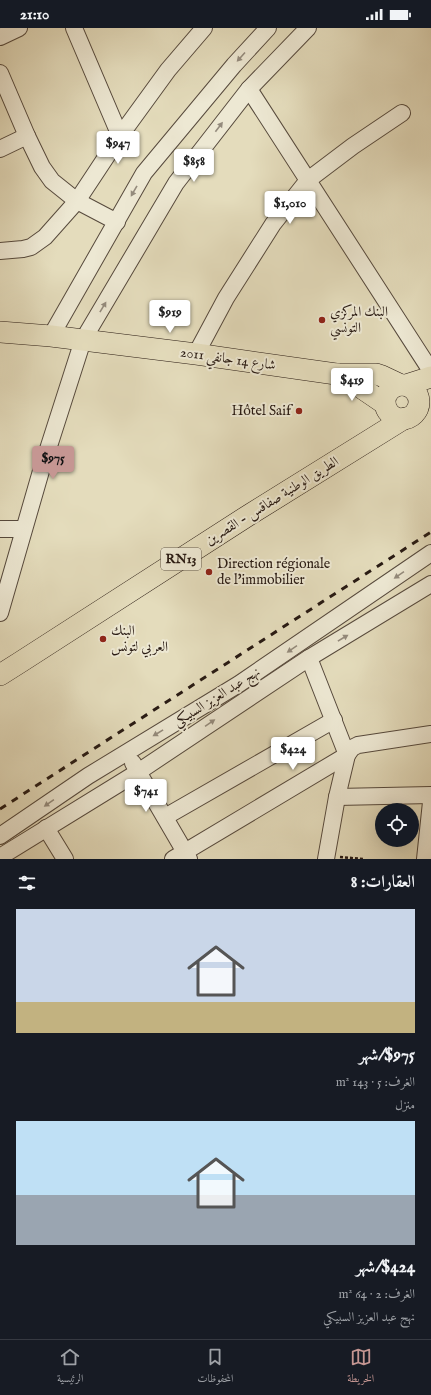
<!DOCTYPE html>
<html lang="ar">
<head>
<meta charset="utf-8">
<style>
  :root { --surface:#171b24; --page:#242831; --text:#f1f3f6; --muted:#9ea1a6; --line:#363941; --accent:#c59692 }
  body { margin:0; font-family:"IM FELL English",Amiri,serif; background:var(--page); color:var(--text); direction:rtl; height:100vh; display:flex; flex-direction:column; font-size:15px; white-space:nowrap }
  * { box-sizing:border-box; margin:0 }
  p { font-size:13px; color:var(--muted) }
  .icon { flex:none; width:22px; height:22px; fill:none; stroke:currentColor; stroke-width:2; stroke-linecap:round; stroke-linejoin:round }
  .map { position:relative; height:831px; overflow:hidden; direction:ltr }
  .sheet { display:flex; flex-direction:column; background:var(--surface); flex:1 }
  .sheet>* { flex:none }
  .controls { position:absolute; left:375px; top:775px; display:grid; gap:8px }
  .controls a { display:grid; place-items:center; width:44px; height:44px; border-radius:50%; background:var(--surface); box-shadow:0 4px 16px #0002; font-size:20px }
  .price { position:absolute; translate:-50% -34px; padding:0 9px; border-radius:4px; background:#fff; color:#222; font-size:13px; line-height:26px; filter:drop-shadow(0 1px 2px #0008) }
  .price::after { content:''; position:absolute; left:50%; top:24px; width:12px; height:9px; margin-left:-6px; background:inherit; clip-path:polygon(0 0,100% 0,50% 100%) }
  .price.current { background:var(--accent); color:#111 }
  ul { padding:0; list-style:none }
  li { display:grid; align-content:center; gap:8px; height:212px; padding:0 16px }
  li span { display:grid; place-items:center; height:124px; border-radius:0px; color:#555 }
  li>.icon { margin-inline-start:auto }
  span .icon { width:72px; height:72px; fill:#fffc; stroke-width:1 }
  li b { font-size:17px }
  h2 { display:flex; justify-content:space-between; align-items:center; height:48px; padding:0 16px; font-size:17px }
  .status { display:flex; justify-content:space-between; align-items:center; height:28px; padding:0 20px; background:var(--surface); direction:ltr }
  .status svg { height:11px; fill:currentColor }
  .tabs { display:flex; justify-content:space-around; align-items:center; height:56px; border-top:1px solid var(--line); background:var(--surface); font-size:11px; color:var(--muted) }
  .tabs a { display:grid; justify-items:center; gap:2px }
  .tabs .current { color:var(--accent) }
  .map>svg:first-child { display:block }
  .lines { fill:none; stroke-linecap:round; stroke-linejoin:round }
  .minor-casing { stroke:#574a3d; stroke-width:18 }
  .major-casing { stroke:#281a13; stroke-width:22 }
  .path { stroke:#281a13; stroke-width:2.5; stroke-dasharray:3 2; stroke-linecap:butt }
  .minor { stroke:#ede8d3; stroke-width:16 }
  .major { stroke:#e4dcbc; stroke-width:21 }
  .rail { stroke:#281a13; stroke-width:3; stroke-dasharray:7 7; stroke-linecap:butt }
  .oneway { fill:#948b7d }
  .poi-dot { fill:#8f2418; stroke:#ede8d3; stroke-width:1.5 }
  .labels { text-anchor:middle; dominant-baseline:central; stroke-width:4; stroke-linejoin:round; paint-order:stroke }
  .shield { fill:#ede8d3; stroke:#63584d; stroke-width:1 }
  .shield-label { font-size:13px; font-weight:bold; fill:#281a13 }
  .poi-label { font-size:14px; fill:#281a13; stroke:#ede8d3; text-anchor:start }
  .street-label { font-size:14px; fill:#281a13; stroke:#ede8d3 }
</style>
</head>
<body>
<div class="status"><b>21:10</b><svg viewBox="0 0 49 12"><path d="M0 12V9h3v3zM5 12V6h3v6zM10 12V3h3v9zM15 12V0h3v12zM26 1h20v11H26zM47 4h2v5h-2z"/></svg></div>
<div class="map">
<svg width="431" height="831" viewBox="0 0 431 831">
  <rect width="100%" height="100%" fill="#e4dcbc"/>
  <filter id="stains"><feTurbulence type="fractalNoise" baseFrequency=".005" numOctaves="4"/><feColorMatrix values="0 0 0 0 .2 0 0 0 0 .09 0 0 0 0 .02 0 0 0 .5 -.17"/></filter>
  <radialGradient id="worn" r=".72"><stop offset=".6" stop-color="#630" stop-opacity="0"/><stop offset="1" stop-color="#630" stop-opacity=".3"/></radialGradient>
  <g class="lines">
    <g class="minor-casing">
      <g id="minor">
        <path d="M74 0 120 108"/>
        <path d="M0 9 19 0"/>
        <path d="M0 45 27 108 42 139 52 153 77 173 117 194"/>
        <path d="M249 61 431 343"/>
        <path d="M0 121 27 108"/>
        <path d="M0 223 23 221 31 219 45 209 77 173 120 108 168 42 204 0"/>
        <path d="M51 308 144 145 234 37 268 0"/>
        <path d="M196 326 226 270 273 196 308 152 353 118 402 85"/>
        <path d="M0 501H23"/>
        <path d="M0 585 41 443 83 312 176 155 249 61 308 0"/>
        <path d="M309 630 347 727 337 769 326 831"/>
        <path d="M133 735 189 831"/>
        <path d="M337 769 431 767"/>
        <path d="M165 789 334 692"/>
        <path d="M46 800 65 831"/>
        <path d="M0 808 88 748 239 656 431 525"/>
        <path d="M0 829 138 744 309 630 431 556"/>
        <path d="M173 831 347 727 352 720 358 717 431 706"/>
        <path d="M425 831 431 774"/>
      </g>
    </g>
    <g class="major-casing">
      <g id="major">
        <path d="M0 304 51 308 196 326 336 346H376L382 348 401 357"/>
        <path d="M337 346 360 359 385 376"/>
        <path d="M406 357 431 349"/>
        <circle cx="402" cy="374" r="17"/>
        <path d="M0 647 19 635 249 487 405 390"/>
      </g>
    </g>
    <path class="path" d="M340 829 363 831"/>
    <use href="#minor" class="minor"/>
    <use href="#major" class="major"/>
    <path class="rail" d="M0 781 431 504"/>
  </g>
  <defs><path id="oneway-solid" d="M-6-.8H1V-3.2L6.5 0L1 3.2V.8H-6Z"/></defs>
  <g class="oneway">
    <use href="#oneway-solid" transform="translate(241 29) rotate(132)"/>
    <use href="#oneway-solid" transform="translate(219 99) rotate(-53)"/>
    <use href="#oneway-solid" transform="translate(134 163) rotate(120)"/>
    <use href="#oneway-solid" transform="translate(103 279) rotate(-59)"/>
    <use href="#oneway-solid" transform="translate(399 547) rotate(146)"/>
    <use href="#oneway-solid" transform="translate(343 610) rotate(-31)"/>
    <use href="#oneway-solid" transform="translate(292 621) rotate(146)"/>
    <use href="#oneway-solid" transform="translate(210 695) rotate(-34)"/>
    <use href="#oneway-solid" transform="translate(158 705) rotate(149)"/>
    <use href="#oneway-solid" transform="translate(49 775) rotate(145)"/>
  </g>
  <g class="poi-dot">
    <circle cx="322" cy="292" r="4"/>
    <circle cx="299" cy="383" r="4"/>
    <circle cx="209" cy="544" r="4"/>
    <circle cx="103" cy="611" r="4"/>
  </g>
  <g class="labels">
    <rect class="shield" x="161" y="520" width="40" height="22" rx="3"/>
    <g class="shield-label">
      <text x="181" y="531">RN13</text>
    </g>
    <g class="poi-label">
      <text x="330" y="284">البنك المركزي<tspan x="330" dy="16">التونسي</tspan></text>
      <text x="291" y="383" text-anchor="end">Hôtel Saif</text>
      <text x="217" y="536">Direction régionale<tspan x="217" dy="16">de l'immobilier</tspan></text>
      <text x="111" y="603">البنك<tspan x="111" dy="16">العربي لتونس</tspan></text>
    </g>
    <g class="street-label">
      <text transform="translate(228 331) rotate(8)">شارع 14 جانفي 2011</text>
      <text transform="translate(272 473) rotate(-32)">الطريق الوطنية صفاقس - القصرين</text>
      <text transform="translate(217 669) rotate(-32)">نهج عبد العزيز السبيكي</text>
    </g>
  </g>
  <rect width="100%" height="100%" filter="url(#stains)"/>
  <rect width="100%" height="100%" fill="url(#worn)"/>
</svg>
<div class="controls">
<a><svg class="icon" aria-label="locate" viewBox="0 0 24 24"><circle cx="12" cy="12" r="6"/><path d="M12 2v4M12 18v4M2 12h4M18 12h4"/></svg></a>
</div>
<b class="price" style="left:118px;top:137px">$947</b>
<b class="price" style="left:194px;top:155px">$858</b>
<b class="price" style="left:290px;top:197px">$1,010</b>
<b class="price" style="left:170px;top:306px">$919</b>
<b class="price" style="left:352px;top:374px">$419</b>
<b class="price current" style="left:53px;top:452px">$975</b>
<b class="price" style="left:293px;top:743px">$424</b>
<b class="price" style="left:146px;top:785px">$741</b>
</div>
<section class="sheet">
<h2>العقارات: 8<svg class="icon" aria-label="filters" viewBox="0 0 24 24"><path d="M4 7h16M4 17h16"/><circle cx="9" cy="7" r="2"/><circle cx="15" cy="17" r="2"/></svg></h2>
<ul>
<li><span style="background:linear-gradient(#c9d6e8 75%,#c2b280 0)"><svg class="icon" aria-label="home" viewBox="0 0 24 24"><path d="M3 11l9-7 9 7M6 9v11h12V9"/></svg></span><div><b>$975/شهر</b><p>الغرف: 5 · 143 m²</p><p>منزل</p></div></li>
<li><span style="background:linear-gradient(#bfe0f5 60%,#9aa5b1 0)"><svg class="icon" aria-label="home" viewBox="0 0 24 24"><path d="M3 11l9-7 9 7M6 9v11h12V9"/></svg></span><div><b>$424/شهر</b><p>الغرف: 2 · 64 m²</p><p>نهج عبد العزيز السبيكي</p></div></li>
</ul>
</section>
<nav class="tabs">
<a class="current"><svg class="icon" aria-label="map" viewBox="0 0 24 24"><path d="M3 6l6-2 6 2 6-2v14l-6 2-6-2-6 2zM9 4v14M15 6v14"/></svg>الخريطة</a>
<a><svg class="icon" aria-label="saved" viewBox="0 0 24 24"><path d="M7 4h10v16l-5-4-5 4z"/></svg>المحفوظات</a>
<a><svg class="icon" aria-label="home" viewBox="0 0 24 24"><path d="M3 11l9-7 9 7M6 9v11h12V9"/></svg>الرئيسية</a>
</nav>
</body>
</html>
